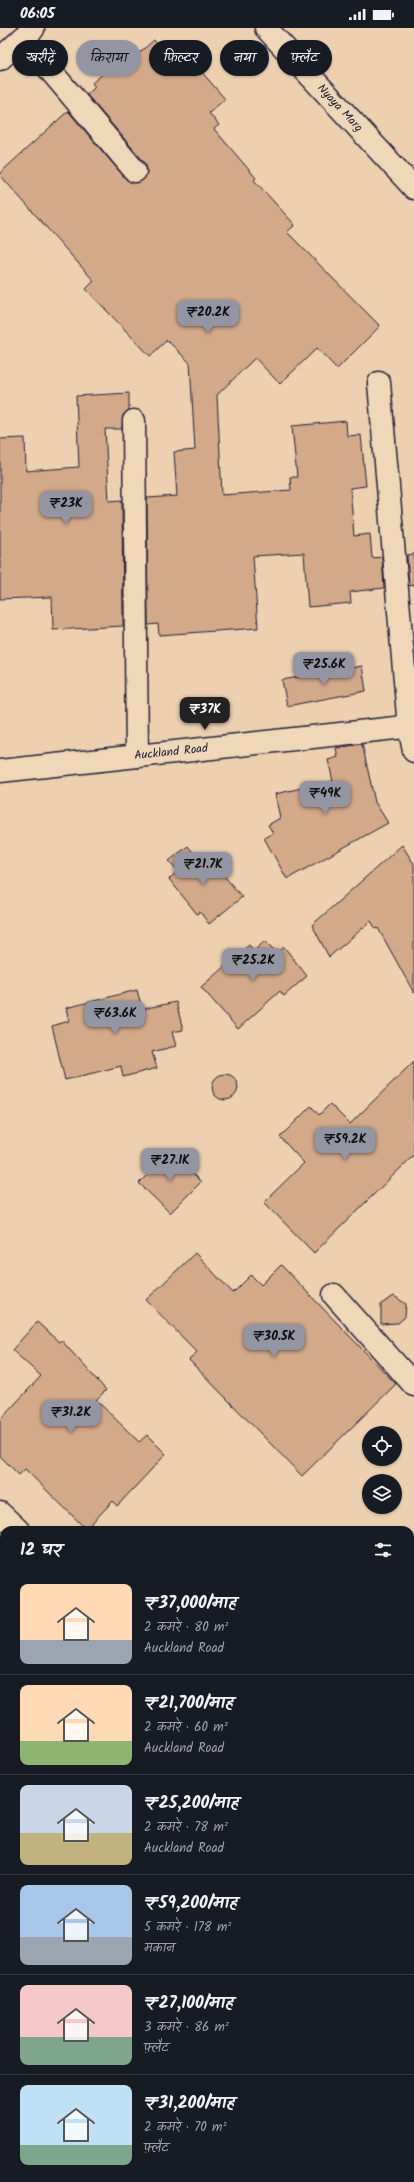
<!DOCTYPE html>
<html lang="hi">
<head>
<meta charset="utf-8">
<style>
  :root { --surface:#171b24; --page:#242831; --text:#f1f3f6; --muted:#9ea1a6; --line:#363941; --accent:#9495a2 }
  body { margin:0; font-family:Kalam,"Playpen Sans Deva",sans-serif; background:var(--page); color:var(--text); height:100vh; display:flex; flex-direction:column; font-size:15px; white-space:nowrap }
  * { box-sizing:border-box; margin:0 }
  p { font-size:13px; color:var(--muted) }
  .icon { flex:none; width:22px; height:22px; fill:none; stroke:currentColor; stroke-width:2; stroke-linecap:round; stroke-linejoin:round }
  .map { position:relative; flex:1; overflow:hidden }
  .details { position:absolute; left:0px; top:1498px; width:414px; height:656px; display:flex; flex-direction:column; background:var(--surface); border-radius:12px 12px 0 0; box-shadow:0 1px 3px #0004 }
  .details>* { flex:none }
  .hud { position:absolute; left:12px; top:12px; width:390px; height:36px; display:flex; gap:8px }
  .fabs { position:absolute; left:362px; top:1398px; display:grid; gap:8px }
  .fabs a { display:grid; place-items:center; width:40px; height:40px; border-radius:50%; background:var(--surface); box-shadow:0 1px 3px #0004; font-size:20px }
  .price { position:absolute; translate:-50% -34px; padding:0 9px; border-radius:8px; background:var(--accent); color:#111; font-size:13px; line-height:26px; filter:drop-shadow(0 1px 2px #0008) }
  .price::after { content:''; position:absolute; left:50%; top:24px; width:12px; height:9px; margin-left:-6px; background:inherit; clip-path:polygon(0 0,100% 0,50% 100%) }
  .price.on { background:#222; color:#fff }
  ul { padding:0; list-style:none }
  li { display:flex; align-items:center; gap:12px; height:100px; padding:0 20px }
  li+li { border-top:1px solid var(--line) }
  li span { display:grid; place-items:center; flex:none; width:112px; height:80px; border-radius:8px; color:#555 }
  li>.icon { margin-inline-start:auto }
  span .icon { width:48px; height:48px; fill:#fffc; stroke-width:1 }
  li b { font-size:17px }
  h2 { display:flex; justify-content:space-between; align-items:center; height:48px; padding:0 20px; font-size:17px }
  .tag { padding:0 14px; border-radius:18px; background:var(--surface); box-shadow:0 1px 3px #0004; font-size:14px; line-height:36px }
  .tag.on { background:var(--accent); color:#111 }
  .status { display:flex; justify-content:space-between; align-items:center; height:28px; padding:0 20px; background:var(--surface); direction:ltr }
  .status svg { height:11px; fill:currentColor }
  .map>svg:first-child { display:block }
  .building { fill:#d2a989; stroke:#22223b }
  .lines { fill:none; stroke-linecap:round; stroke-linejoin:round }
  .minor-casing { stroke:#22223b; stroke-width:25 }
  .minor { stroke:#f0d7b8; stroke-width:22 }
  .labels { text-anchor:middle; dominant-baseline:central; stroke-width:4; stroke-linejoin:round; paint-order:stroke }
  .street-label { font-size:12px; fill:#22223b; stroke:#f0d7b8 }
</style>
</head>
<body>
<div class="status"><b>06:05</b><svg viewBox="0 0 49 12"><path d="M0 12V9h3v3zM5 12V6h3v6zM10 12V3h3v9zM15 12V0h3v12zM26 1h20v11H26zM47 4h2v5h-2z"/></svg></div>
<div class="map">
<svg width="414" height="2154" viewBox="0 0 414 2154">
  <rect width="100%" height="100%" fill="#ecd0b0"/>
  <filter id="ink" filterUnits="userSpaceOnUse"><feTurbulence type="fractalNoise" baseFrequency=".025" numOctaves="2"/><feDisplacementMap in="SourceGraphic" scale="8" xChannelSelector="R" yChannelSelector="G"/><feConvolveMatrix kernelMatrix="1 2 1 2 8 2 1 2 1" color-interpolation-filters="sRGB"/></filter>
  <g filter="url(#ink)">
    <g class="building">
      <path d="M154 12 183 46 195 36 225 71 209 85 219 97 214 101 256 150 254 152 295 197 287 204 380 298 337 341 317 320 280 356 255 330 217 367 222 467 291 462 290 449H297L292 398 346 393 347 408 361 407 366 458 350 460 354 508 370 506 372 530 382 529 384 560 350 564 351 575 308 579 304 525 253 528 258 600 159 607 158 596 148 597 147 470 177 468 174 424 195 422 190 335 167 312 150 328 86 261 94 253 0 147V145L68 83 126 151 137 155 143 152 147 141 145 135 87 67 95 59 92 55 117 34 122 40Z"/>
      <path d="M129 365V382L123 387 122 401H105L109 473 122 472 123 598 53 602 52 569 0 571V411L25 410 26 443 79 439 76 368Z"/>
      <path d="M414 526V557L409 558 407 527Z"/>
      <path d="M362 638 366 663 287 678 282 652Z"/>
      <path d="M362 716 375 774 388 795 287 851 264 810 273 805 268 797 280 790 275 766 333 753 328 732 338 729 336 720Z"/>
      <path d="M402 817 414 836V965L378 900 376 901 371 893 329 929 312 897Z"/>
      <path d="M188 818 207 842 214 836 242 869 209 896 200 884 197 886 169 851 178 843 169 833Z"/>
      <path d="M265 913 277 925 284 919 307 948 284 968 280 963 238 1001 201 959 249 917 254 923Z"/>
      <path d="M137 962 142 981 176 974 183 1002 172 1004 176 1018 152 1024 157 1040 123 1049 121 1038 65 1052 52 998 69 993 66 980Z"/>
      <path d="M414 1033V1127L314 1225 264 1174 304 1135 280 1109 311 1078 319 1087 330 1076 350 1096Z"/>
      <circle cx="225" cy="1059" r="13"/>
      <path d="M170 1124 201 1154 170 1185 139 1155Z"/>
      <path d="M195 1225 233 1265 251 1247 261 1257 281 1237 396 1356 302 1448 189 1332 197 1324 146 1272Z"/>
      <path d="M394 1268 406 1276 405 1289 398 1295 381 1296V1276Z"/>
      <path d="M37 1294 59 1314 61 1312 106 1362 96 1372 139 1414 147 1407 166 1426 117 1478 113 1473 86 1501 25 1441 19 1447 0 1428V1392L41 1348 12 1322Z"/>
    </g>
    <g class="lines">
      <g class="minor-casing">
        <g id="minor">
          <path d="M266 0 414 160"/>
          <path d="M23 10 135 143"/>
          <path d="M0 31 33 1"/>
          <path d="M379 355 409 699 414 723"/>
          <path d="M134 393 137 728"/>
          <path d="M0 743 414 698"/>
          <path d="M334 1267 414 1357"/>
          <path d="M0 1485 18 1502"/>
          <path d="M410 1630 414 1627"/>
          <path d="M410 1689 414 1685"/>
          <path d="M0 1929 4 1934"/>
          <path d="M0 2019 4 2015"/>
          <path d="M0 2085 4 2081"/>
        </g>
      </g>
      <use href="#minor" class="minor"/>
    </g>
  </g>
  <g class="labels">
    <g class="street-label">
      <text transform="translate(340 80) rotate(47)">Nyaya Marg</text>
      <text transform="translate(171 724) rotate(-6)">Auckland Road</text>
    </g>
  </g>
</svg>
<div class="fabs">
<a><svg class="icon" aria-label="locate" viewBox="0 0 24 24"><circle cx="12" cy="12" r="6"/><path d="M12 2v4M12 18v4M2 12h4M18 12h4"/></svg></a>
<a><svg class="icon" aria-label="layers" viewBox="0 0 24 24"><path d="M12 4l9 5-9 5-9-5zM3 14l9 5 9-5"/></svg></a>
</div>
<b class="price" style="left:208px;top:306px">₹20.2K</b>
<b class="price" style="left:66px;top:497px">₹23K</b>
<b class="price" style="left:324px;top:658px">₹25.6K</b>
<b class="price on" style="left:205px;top:703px">₹37K</b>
<b class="price" style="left:325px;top:787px">₹49K</b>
<b class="price" style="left:203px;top:858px">₹21.7K</b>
<b class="price" style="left:253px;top:954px">₹25.2K</b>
<b class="price" style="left:115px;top:1007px">₹63.6K</b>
<b class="price" style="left:345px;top:1133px">₹59.2K</b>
<b class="price" style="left:170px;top:1154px">₹27.1K</b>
<b class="price" style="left:274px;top:1330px">₹30.5K</b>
<b class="price" style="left:71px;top:1406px">₹31.2K</b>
<div class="hud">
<a class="tag">खरीदें</a>
<a class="tag on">किराया</a>
<a class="tag">फ़िल्टर</a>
<a class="tag">नया</a>
<a class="tag">फ़्लैट</a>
</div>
<section class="details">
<h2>12 घर<svg class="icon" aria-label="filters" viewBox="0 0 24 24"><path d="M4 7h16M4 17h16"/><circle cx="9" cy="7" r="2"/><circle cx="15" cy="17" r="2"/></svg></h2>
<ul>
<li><span style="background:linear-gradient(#ffd9b3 70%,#9aa5b1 0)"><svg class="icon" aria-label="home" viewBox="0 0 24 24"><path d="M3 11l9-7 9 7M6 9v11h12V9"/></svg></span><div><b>₹37,000/माह</b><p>2 कमरे · 80 m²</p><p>Auckland Road</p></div></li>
<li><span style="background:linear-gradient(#ffd9b3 70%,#8fb573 0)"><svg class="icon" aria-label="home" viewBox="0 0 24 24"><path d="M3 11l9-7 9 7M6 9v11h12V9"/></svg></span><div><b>₹21,700/माह</b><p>2 कमरे · 60 m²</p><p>Auckland Road</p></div></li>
<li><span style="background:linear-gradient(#c9d6e8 60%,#c2b280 0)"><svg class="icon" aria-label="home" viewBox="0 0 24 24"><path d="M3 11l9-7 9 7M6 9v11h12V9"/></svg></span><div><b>₹25,200/माह</b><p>2 कमरे · 78 m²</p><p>Auckland Road</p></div></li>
<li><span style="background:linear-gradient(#a9c7e8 65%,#9aa5b1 0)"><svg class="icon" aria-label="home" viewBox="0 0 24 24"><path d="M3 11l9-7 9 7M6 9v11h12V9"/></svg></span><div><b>₹59,200/माह</b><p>5 कमरे · 178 m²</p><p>मकान</p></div></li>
<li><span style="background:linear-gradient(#f6c9c9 65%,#7fa58c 0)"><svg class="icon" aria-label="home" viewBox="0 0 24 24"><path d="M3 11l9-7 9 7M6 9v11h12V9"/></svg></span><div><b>₹27,100/माह</b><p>3 कमरे · 86 m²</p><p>फ़्लैट</p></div></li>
<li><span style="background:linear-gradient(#bfe0f5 75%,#7fa58c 0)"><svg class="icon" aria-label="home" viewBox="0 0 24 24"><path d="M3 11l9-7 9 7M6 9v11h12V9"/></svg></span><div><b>₹31,200/माह</b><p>2 कमरे · 70 m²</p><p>फ़्लैट</p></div></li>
</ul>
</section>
</div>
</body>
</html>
